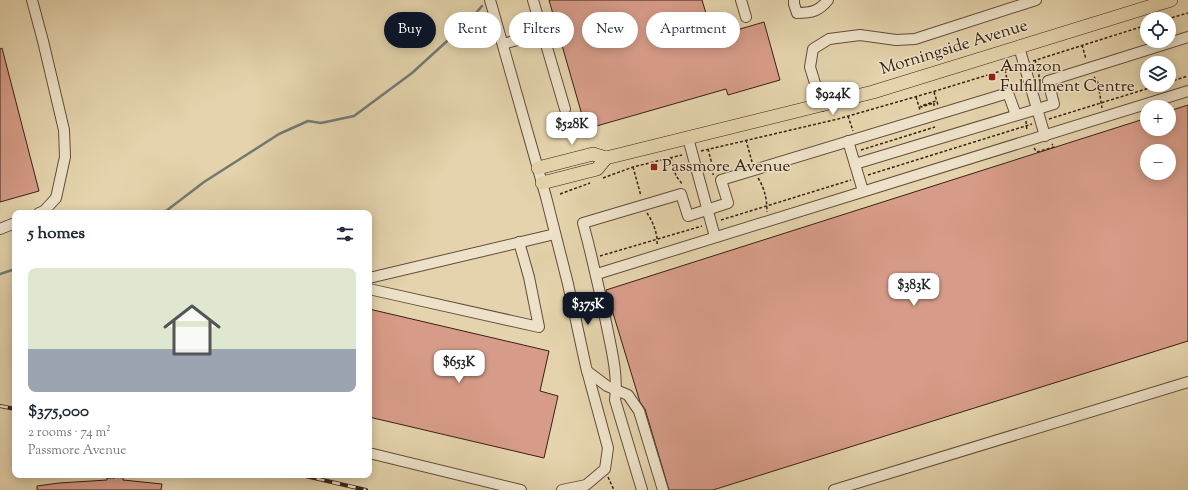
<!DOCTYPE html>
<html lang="en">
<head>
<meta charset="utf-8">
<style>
  :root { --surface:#fff; --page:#f6f6f7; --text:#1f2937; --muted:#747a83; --accent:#111827 }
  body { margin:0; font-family:"Sorts Mill Goudy",serif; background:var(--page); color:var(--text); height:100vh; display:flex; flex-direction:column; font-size:15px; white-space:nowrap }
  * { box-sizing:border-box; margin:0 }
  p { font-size:13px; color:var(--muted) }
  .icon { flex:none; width:22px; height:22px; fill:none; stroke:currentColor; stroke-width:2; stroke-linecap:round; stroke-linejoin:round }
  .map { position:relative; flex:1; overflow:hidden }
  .side { position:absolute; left:12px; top:210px; width:360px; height:268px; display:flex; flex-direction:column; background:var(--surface); border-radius:8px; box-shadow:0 2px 10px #0003 }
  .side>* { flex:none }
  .top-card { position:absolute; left:384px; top:12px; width:380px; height:36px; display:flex; gap:8px }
  .fabs { position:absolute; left:1140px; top:12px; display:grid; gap:8px }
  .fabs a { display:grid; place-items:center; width:36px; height:36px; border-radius:50%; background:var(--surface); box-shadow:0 2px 10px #0003; font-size:20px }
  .price { position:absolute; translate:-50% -34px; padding:0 9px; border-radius:8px; background:#fff; color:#222; font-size:13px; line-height:26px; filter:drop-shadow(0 1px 2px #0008) }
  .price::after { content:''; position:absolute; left:50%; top:24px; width:12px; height:9px; margin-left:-6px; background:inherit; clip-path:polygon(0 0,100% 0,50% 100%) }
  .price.selected { background:var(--accent); color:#fff }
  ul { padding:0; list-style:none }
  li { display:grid; align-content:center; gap:8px; height:212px; padding:0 16px }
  li span { display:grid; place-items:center; height:124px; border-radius:8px; color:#555 }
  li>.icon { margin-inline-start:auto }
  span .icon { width:72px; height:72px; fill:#fffc; stroke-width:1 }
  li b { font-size:17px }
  h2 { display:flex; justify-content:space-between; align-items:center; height:48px; padding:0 16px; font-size:17px }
  .tag { padding:0 14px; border-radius:18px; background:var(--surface); box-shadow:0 2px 10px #0003; font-size:14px; line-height:36px }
  .tag.selected { background:var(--accent); color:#fff }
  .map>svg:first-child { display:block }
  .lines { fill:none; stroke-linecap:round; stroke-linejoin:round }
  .stream { stroke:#727a73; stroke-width:2.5 }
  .building { fill:#d79c89; stroke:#3a2014; fill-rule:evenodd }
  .minor-casing { stroke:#644d3a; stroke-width:12 }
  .major-casing { stroke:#3a2014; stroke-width:14 }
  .path { stroke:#3a2014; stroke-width:1.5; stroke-dasharray:3 2; stroke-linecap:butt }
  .minor { stroke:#ede2c9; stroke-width:10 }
  .major { stroke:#e4d3ac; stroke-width:13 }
  .rail-casing { stroke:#3a2014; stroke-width:4 }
  .rail { stroke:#ede2c9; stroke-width:2.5; stroke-dasharray:8; stroke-linecap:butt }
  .poi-dot { fill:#8f2418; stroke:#ede2c9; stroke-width:1.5 }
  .labels { text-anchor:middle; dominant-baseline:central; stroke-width:3; stroke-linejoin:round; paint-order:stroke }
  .street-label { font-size:17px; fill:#3a2014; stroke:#ede2c9 }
  .poi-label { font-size:17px; fill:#3a2014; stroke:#ede2c9; text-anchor:start }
</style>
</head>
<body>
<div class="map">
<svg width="1188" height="490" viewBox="0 0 1188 490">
  <rect width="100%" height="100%" fill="#e4d3ac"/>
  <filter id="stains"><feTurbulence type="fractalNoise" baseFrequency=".005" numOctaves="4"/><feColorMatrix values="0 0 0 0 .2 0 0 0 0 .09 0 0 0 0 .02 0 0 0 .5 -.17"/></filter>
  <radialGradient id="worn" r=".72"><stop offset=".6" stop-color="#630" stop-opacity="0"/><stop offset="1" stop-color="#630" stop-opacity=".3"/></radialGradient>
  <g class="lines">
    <g class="stream">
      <path d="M159 213 166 211 204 182 279 134 308 121 321 123 354 116 412 73 469 21 482 6"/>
      <path d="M0 274 15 269"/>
    </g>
  </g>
  <g class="building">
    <path d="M549 0H702L713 37 764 22 780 80 728 95 726 89 586 129Z"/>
    <path d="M2 48 39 191 0 202V49Z"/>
    <path d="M1188 105V341L713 490H669L645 409 640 402 606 290 1147 118V129H1169V111ZM1147 151H1169V173H1147Z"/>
    <path d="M369 309 549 351 540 391 558 396 544 458 369 417Z"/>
    <path d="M115 475H123V480L162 484 161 490H37V486L59 483 107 480V478H115Z"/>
  </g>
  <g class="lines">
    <g class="minor-casing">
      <g id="minor">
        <path d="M32 0 43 41 64 130 65 157 56 198 44 211 39 213"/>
        <path d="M490 0 546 197 568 284 586 367 608 448 605 469 586 485 562 490"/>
        <path d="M533 0 565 109"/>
        <path d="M741 0 746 17"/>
        <path d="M794 0V4L797 13C812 13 819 11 828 0"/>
        <path d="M503 44 543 33"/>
        <path d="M1019 47 1045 136"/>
        <path d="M822 106 810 67 813 49 829 39 860 35 896 40 915 39 1036 0"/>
        <path d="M688 138 715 237"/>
        <path d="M848 141 863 191"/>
        <path d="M855 164 1054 104 1048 81 1188 37"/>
        <path d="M0 229 15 223"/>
        <path d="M597 274 1188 91"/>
        <path d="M369 278 555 234"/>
        <path d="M369 289 539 327 529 277 519 242"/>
        <path d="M587 371 607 386 628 395 639 411 663 490"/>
        <path d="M369 453 521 490"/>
        <path d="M642 490 615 400C618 375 612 352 607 327 600 292 592 257 583 223L681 194 688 216 728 203 721 180 1008 93 1016 115"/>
        <path d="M834 490 1188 382"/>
      </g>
    </g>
    <g class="major-casing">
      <g id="major">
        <path d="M538 168 593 154 606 158 873 92 1171 0"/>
        <path d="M542 183 597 169 606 158"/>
      </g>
    </g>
    <g class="path">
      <path d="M1167 19 1188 13"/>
      <path d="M1082 45 1086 59"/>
      <path d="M1035 60 1039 72V78"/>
      <path d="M1033 61 1147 25"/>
      <path d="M1005 70 1007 79 1011 84"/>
      <path d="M1094 77 1098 83 1102 108"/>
      <path d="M1169 82 1188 76"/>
      <path d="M934 92 938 105"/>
      <path d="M916 97 920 110"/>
      <path d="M934 106V103L921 107V106L936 101"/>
      <path d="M848 116 853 131"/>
      <path d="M1049 119 1159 85"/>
      <path d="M1026 121 1027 131"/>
      <path d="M746 140 752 162"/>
      <path d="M1034 148 1037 152 1054 147 1052 144"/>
      <path d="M708 149 713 168V175"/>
      <path d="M861 150 935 127"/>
      <path d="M701 151 838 119 932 92 1014 67"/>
      <path d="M671 158 676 176 683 185"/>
      <path d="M633 167 641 196"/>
      <path d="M868 175 1032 124"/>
      <path d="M603 178 633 167 682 155"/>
      <path d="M758 178C765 189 767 200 767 212"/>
      <path d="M560 194 590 183"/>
      <path d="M647 213C653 222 658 234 657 245"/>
      <path d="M721 220 851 180"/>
      <path d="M600 256 702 226"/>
      <path d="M608 477 614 490"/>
    </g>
    <use href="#minor" class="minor"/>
    <use href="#major" class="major"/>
    <g class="rail-casing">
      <g id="rail">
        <path d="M0 406 15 409"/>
        <path d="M301 475 366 490"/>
      </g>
    </g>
    <use href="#rail" class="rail"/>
  </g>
  <g class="poi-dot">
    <rect x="988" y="73" width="8" height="8" rx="2"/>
    <rect x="650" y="163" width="8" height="8" rx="2"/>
  </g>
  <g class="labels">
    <g class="street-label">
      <text transform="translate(954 48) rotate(-17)">Morningside Avenue</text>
    </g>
    <g class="poi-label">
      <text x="1000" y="67">Amazon<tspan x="1000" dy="20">Fulfillment Centre</tspan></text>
      <text x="662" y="167">Passmore Avenue</text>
    </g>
  </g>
  <rect width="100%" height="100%" filter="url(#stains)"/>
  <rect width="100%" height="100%" fill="url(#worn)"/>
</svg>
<div class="fabs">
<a><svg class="icon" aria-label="locate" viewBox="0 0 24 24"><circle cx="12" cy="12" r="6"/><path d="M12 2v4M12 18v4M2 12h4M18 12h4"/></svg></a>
<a><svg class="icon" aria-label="layers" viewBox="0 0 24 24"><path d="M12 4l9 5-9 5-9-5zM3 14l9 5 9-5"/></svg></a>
<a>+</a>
<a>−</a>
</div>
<b class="price" style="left:833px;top:116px">$924K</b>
<b class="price" style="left:572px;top:146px">$528K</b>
<b class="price" style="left:914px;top:307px">$383K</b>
<b class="price selected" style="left:588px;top:326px">$375K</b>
<b class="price" style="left:459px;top:384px">$653K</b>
<div class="top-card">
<a class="tag selected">Buy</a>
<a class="tag">Rent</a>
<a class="tag">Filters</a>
<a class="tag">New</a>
<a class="tag">Apartment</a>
</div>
<section class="side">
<h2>5 homes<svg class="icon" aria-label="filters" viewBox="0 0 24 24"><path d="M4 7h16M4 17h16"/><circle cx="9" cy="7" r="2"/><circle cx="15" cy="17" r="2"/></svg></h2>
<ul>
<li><span style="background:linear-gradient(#dfe7d0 65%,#9aa5b1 0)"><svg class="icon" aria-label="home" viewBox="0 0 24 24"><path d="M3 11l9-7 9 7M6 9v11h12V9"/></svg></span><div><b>$375,000</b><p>2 rooms · 74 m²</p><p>Passmore Avenue</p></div></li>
</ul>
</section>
</div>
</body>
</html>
